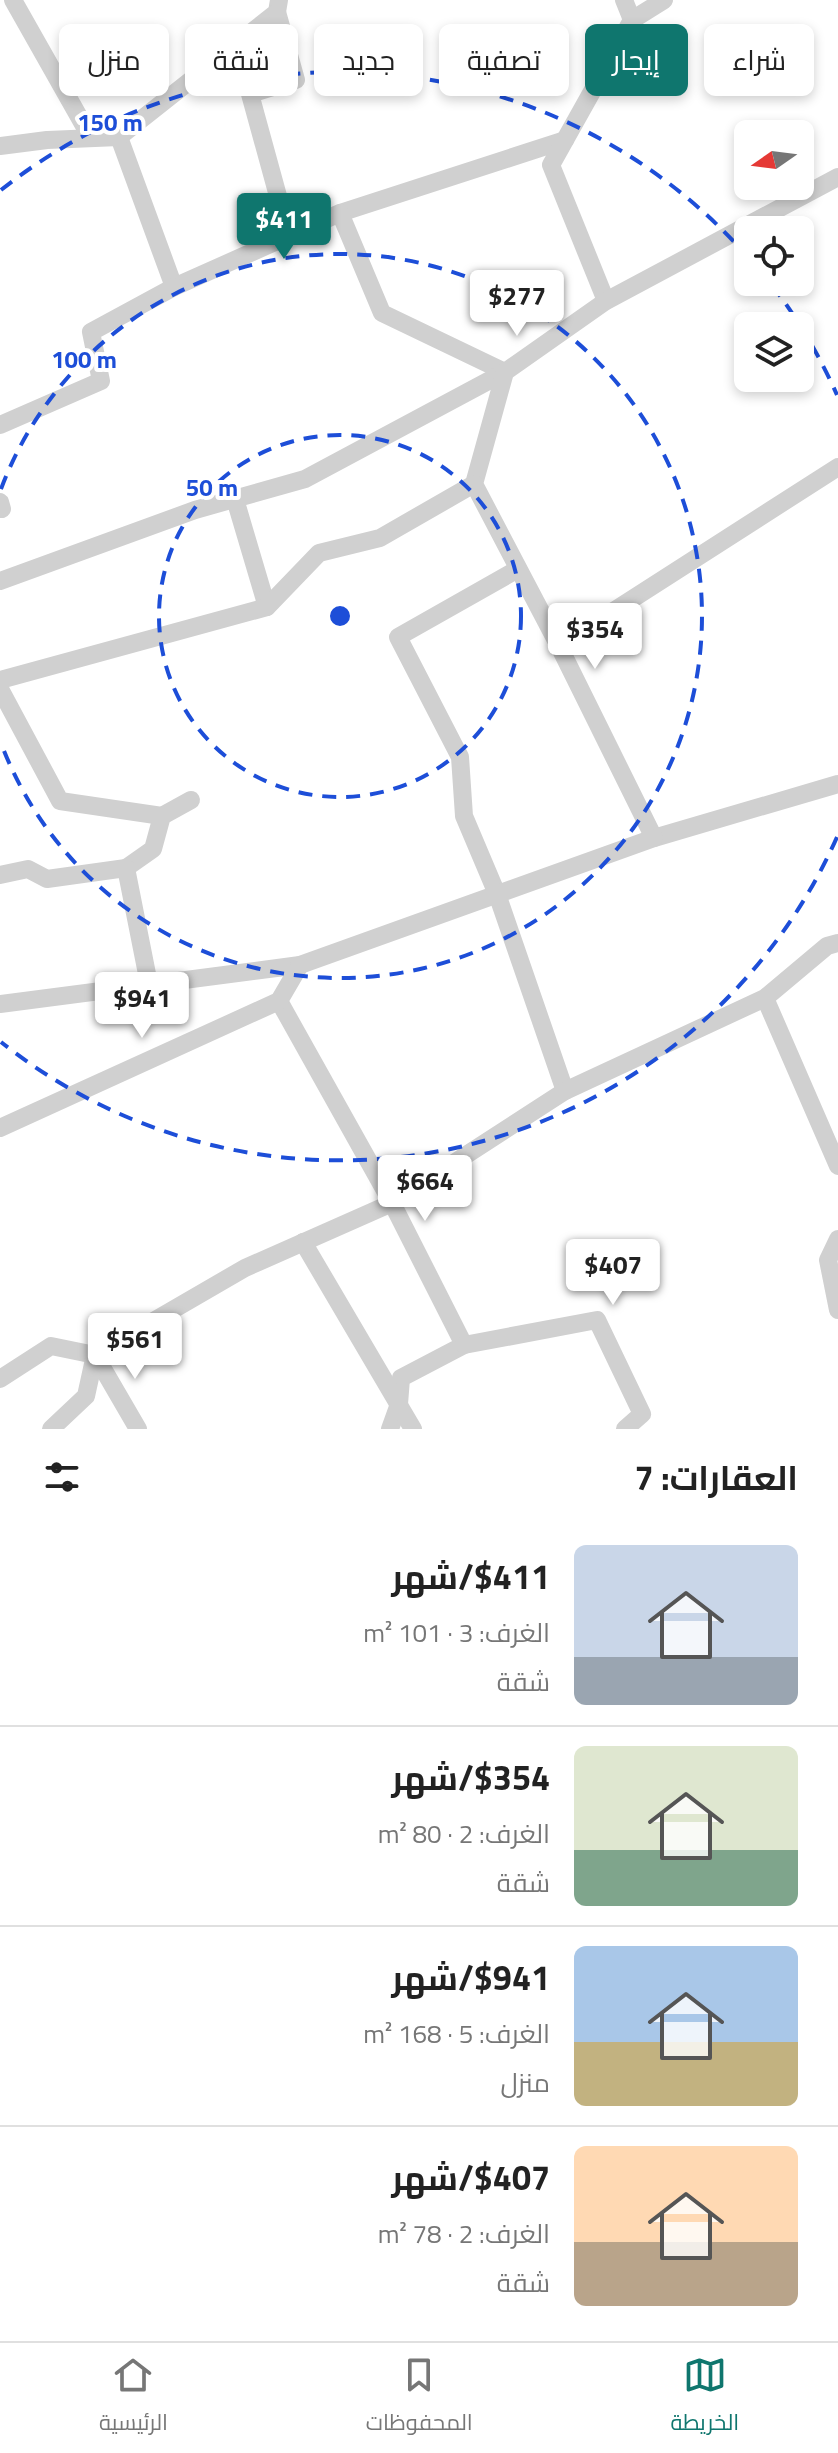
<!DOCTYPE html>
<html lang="ar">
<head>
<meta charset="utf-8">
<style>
  :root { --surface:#fff; --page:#f6f6f6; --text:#222; --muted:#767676; --line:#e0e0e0; --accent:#0f766e }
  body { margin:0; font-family:"Titillium Web",Cairo,sans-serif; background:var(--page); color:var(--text); direction:rtl; height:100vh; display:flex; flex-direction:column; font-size:30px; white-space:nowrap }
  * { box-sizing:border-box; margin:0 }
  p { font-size:26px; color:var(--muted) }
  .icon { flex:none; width:44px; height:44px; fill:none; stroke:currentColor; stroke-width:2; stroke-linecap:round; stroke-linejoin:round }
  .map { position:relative; height:1429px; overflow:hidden; direction:ltr }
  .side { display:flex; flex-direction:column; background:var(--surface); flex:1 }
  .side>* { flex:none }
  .hud { position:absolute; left:24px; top:24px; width:790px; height:72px; direction:rtl; display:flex; gap:16px }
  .needle { width:52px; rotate:256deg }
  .controls { position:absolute; left:734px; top:120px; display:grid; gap:16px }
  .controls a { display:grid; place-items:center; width:80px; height:80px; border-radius:12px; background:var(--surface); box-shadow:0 4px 12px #0003; font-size:40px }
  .price { position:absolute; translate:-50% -68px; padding:0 18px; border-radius:8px; background:#fff; color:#222; font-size:26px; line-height:52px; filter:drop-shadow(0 2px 4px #0008) }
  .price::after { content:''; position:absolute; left:50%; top:48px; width:24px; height:18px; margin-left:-12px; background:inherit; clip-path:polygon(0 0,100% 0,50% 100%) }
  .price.active { background:var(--accent); color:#fff }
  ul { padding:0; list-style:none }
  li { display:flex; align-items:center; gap:24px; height:200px; padding:0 40px }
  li+li { border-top:2px solid var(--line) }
  li span { display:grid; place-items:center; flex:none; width:224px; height:160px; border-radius:12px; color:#555 }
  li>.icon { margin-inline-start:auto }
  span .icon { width:96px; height:96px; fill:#fffc; stroke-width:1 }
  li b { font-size:34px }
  h2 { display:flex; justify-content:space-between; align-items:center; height:96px; padding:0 40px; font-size:34px }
  .chip { padding:0 28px; border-radius:12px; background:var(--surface); box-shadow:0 4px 12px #0003; font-size:28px; line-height:72px }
  .chip.active { background:var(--accent); color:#fff }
  .menu { display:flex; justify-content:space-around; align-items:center; height:112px; border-top:2px solid var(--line); background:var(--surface); font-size:22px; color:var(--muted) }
  .menu a { display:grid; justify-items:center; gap:4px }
  .menu .active { color:var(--accent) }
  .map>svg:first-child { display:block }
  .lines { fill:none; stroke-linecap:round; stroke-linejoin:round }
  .minor { stroke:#d0d0d0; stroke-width:18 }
  .ring { fill:none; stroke:#1d4ed8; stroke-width:4; stroke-dasharray:14 10 }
  .centre { fill:#1d4ed8; stroke:#fff; stroke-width:4 }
  .ring-label { font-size:24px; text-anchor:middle; font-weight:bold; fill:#1d4ed8; stroke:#fff; stroke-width:8; stroke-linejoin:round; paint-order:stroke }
</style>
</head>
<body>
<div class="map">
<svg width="838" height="1429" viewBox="0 0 838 1429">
  <rect width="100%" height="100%" fill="#fff"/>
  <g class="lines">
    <g class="minor">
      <path d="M13 0 91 138"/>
      <path d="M624 0 632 20"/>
      <path d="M119 137 174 287 340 213 565 140"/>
      <path d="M0 146 47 140 119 137 277 12 279 0"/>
      <path d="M340 213 382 313 505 372"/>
      <path d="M275 242 281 207 250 94 296 80 277 12"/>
      <path d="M606 301 551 165 632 20 664 0"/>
      <path d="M0 425 101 381 91 332 174 287"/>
      <path d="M838 467 559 646 654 838 838 784"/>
      <path d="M235 499 267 607"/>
      <path d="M0 502 2 509H0"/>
      <path d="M518 569 398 637 460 757 464 816 497 894 565 1091"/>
      <path d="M0 581 195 510 305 479 505 372"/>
      <path d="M559 646 474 484 505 372 606 301 838 177"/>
      <path d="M0 680 267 607 319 553 380 538 474 484"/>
      <path d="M0 689 60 801 162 816"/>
      <path d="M126 868 153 849 162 816 191 800"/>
      <path d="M0 875 28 869 47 879 126 868 149 984"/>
      <path d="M765 998 838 1166"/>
      <path d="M279 1001 392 1203 464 1345 401 1378 399 1404 390 1429"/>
      <path d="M0 1004 300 965 654 838"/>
      <path d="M0 1128 279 1001 300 965"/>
      <path d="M838 1239 828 1260 838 1310"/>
      <path d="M303 1242 413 1429"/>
      <path d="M464 1345 597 1320 642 1414 625 1429"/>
      <path d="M0 1379 51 1346 95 1355 138 1429"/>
      <path d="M51 1429 86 1396 95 1355 245 1268 392 1203 565 1091 765 998 827 946 838 943"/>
    </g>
  </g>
  <g class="ring">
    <circle cx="340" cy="616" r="181"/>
    <path d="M1 489A362 362 0 1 1 1 743"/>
    <path d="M837 837A544 544 0 0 1 1 1042M1 190A544 544 0 0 1 747 256M772 285A544 544 0 0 1 837 395"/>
  </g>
  <circle cx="340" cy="616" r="12" class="centre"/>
  <g class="ring-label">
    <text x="110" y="131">150 m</text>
    <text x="84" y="368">100 m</text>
    <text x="212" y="496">50 m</text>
  </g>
</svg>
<div class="controls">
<a><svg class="needle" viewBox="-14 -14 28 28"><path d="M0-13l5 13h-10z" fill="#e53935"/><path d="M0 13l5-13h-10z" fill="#767676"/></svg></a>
<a><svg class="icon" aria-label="locate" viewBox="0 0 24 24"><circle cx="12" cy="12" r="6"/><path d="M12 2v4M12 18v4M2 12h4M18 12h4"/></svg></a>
<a><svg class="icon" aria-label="layers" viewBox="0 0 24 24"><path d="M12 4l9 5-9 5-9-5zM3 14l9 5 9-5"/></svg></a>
</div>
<b class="price active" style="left:284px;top:261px">$411</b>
<b class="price" style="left:517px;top:338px">$277</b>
<b class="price" style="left:595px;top:671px">$354</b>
<b class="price" style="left:142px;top:1040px">$941</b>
<b class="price" style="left:425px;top:1223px">$664</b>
<b class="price" style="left:613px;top:1307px">$407</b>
<b class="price" style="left:135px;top:1381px">$561</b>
<div class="hud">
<a class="chip">شراء</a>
<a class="chip active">إيجار</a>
<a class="chip">تصفية</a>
<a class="chip">جديد</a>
<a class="chip">شقة</a>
<a class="chip">منزل</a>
</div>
</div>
<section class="side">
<h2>العقارات: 7<svg class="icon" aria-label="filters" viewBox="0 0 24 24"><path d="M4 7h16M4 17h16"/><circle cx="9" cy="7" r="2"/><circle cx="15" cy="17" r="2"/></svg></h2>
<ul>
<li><span style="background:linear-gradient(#c9d6e8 70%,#9aa5b1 0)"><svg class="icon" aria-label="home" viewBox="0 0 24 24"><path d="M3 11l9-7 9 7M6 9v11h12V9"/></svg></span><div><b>$411/شهر</b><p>الغرف: 3 · 101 m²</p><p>شقة</p></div></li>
<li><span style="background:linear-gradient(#dfe7d0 65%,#7fa58c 0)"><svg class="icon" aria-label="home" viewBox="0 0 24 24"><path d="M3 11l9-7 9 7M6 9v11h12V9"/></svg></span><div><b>$354/شهر</b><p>الغرف: 2 · 80 m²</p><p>شقة</p></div></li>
<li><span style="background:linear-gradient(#a9c7e8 60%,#c2b280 0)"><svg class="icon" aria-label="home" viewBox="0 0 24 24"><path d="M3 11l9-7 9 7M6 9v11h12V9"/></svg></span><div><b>$941/شهر</b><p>الغرف: 5 · 168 m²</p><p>منزل</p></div></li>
<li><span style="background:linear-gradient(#ffd9b3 60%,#b9a48a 0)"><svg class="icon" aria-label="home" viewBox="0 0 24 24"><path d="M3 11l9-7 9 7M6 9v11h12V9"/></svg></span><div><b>$407/شهر</b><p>الغرف: 2 · 78 m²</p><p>شقة</p></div></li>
</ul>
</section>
<nav class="menu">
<a class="active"><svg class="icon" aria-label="map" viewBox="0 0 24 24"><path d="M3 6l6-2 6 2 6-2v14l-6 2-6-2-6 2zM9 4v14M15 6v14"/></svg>الخريطة</a>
<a><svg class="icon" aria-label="saved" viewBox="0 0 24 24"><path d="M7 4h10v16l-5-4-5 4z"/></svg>المحفوظات</a>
<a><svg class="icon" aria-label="home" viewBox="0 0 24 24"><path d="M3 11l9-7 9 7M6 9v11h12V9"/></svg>الرئيسية</a>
</nav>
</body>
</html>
